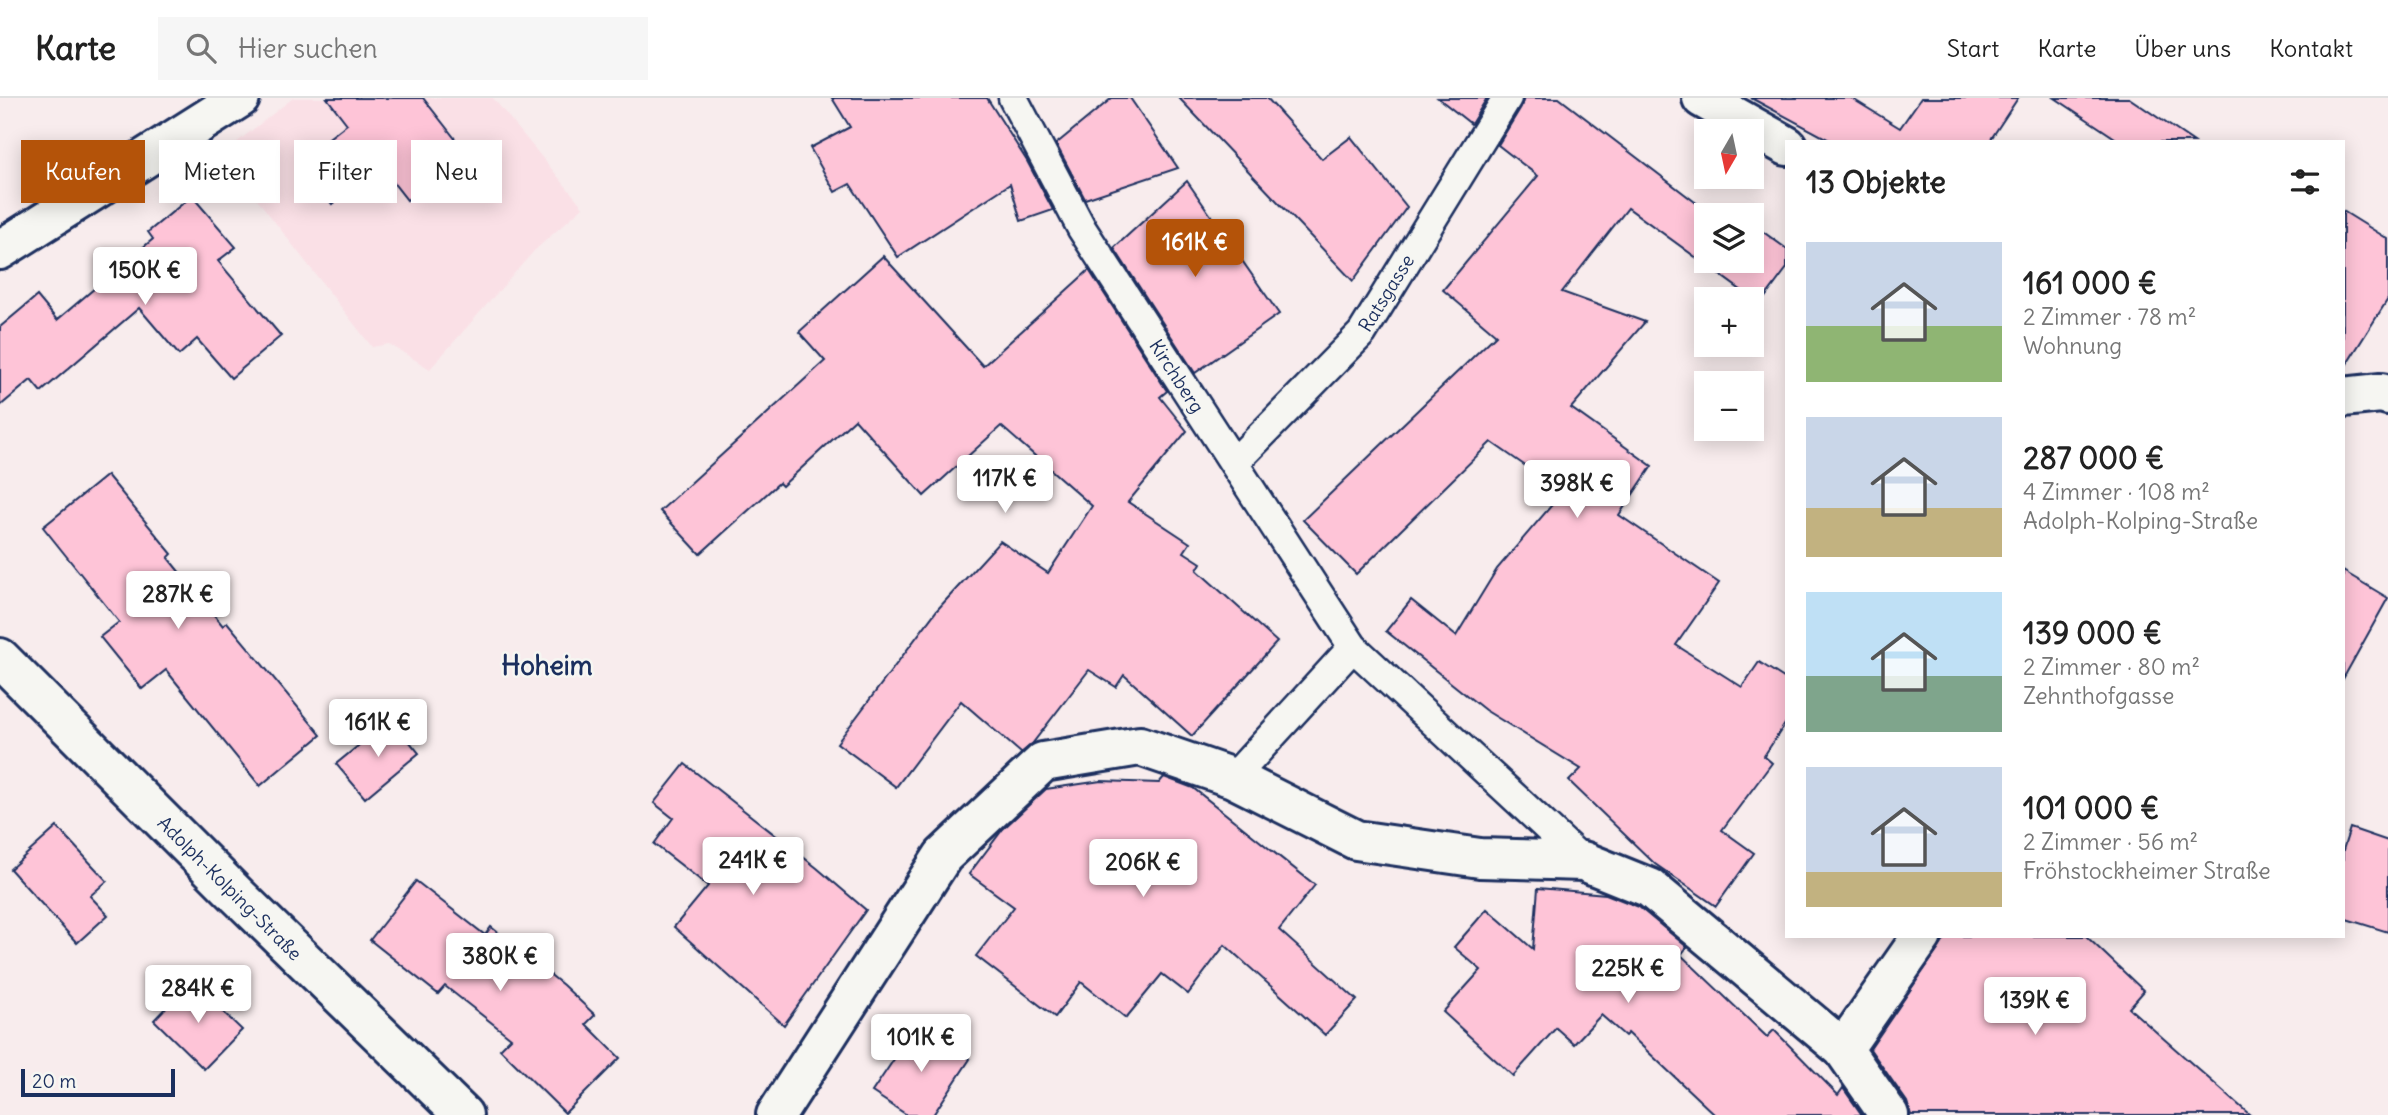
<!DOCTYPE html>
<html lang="de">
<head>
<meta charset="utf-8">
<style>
  :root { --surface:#fff; --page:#f6f6f6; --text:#222; --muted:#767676; --line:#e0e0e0; --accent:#b45309 }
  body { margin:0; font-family:Delius,sans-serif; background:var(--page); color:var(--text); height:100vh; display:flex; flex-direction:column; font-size:26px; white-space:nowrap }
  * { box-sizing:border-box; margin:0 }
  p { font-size:23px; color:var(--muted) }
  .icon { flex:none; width:38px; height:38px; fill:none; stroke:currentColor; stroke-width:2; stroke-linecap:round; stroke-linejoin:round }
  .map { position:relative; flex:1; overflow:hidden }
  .panel { position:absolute; left:1785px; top:42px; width:560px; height:798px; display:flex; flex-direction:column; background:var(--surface); border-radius:0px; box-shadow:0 4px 18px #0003 }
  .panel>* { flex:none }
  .banner { position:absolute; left:21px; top:42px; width:665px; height:63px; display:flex; gap:14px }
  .needle { width:46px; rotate:189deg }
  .tools { position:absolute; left:1694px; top:21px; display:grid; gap:14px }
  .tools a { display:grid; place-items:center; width:70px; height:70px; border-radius:0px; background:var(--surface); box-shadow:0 4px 18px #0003; font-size:35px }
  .scale { position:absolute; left:21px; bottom:18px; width:154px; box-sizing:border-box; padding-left:7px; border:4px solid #1b2f5e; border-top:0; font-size:19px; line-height:24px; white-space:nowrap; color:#1b2f5e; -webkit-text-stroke:5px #f6f6f2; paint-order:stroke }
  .price { position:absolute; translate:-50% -60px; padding:0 16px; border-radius:7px; background:#fff; color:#222; font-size:23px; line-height:46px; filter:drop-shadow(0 2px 4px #0008) }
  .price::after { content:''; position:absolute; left:50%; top:42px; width:21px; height:16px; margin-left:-10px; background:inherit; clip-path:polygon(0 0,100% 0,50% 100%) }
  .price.on { background:var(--accent); color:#fff }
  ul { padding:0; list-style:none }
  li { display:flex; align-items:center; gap:21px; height:175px; padding:0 21px }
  li span { display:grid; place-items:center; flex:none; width:196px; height:140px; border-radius:0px; color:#555 }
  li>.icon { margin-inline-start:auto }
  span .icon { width:84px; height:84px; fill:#fffc; stroke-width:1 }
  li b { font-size:30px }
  h2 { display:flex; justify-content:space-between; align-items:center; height:84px; padding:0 21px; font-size:30px }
  .chip { padding:0 24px; border-radius:0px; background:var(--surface); box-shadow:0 4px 18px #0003; font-size:24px; line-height:63px }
  .chip.on { background:var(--accent); color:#fff }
  header { display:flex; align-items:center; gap:42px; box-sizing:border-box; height:98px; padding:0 35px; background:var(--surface); border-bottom:2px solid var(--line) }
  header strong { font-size:33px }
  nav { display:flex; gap:38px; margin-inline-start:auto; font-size:24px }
  .search { width:490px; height:63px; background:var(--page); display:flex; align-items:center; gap:18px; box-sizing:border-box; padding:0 24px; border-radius:0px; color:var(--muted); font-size:26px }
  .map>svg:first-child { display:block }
  .built { fill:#fae0e6 }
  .building { fill:#fec4d7; stroke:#1b2f5e; stroke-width:2 }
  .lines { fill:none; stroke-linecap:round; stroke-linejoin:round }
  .lane-casing { stroke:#1b2f5e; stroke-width:33 }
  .street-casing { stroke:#1b2f5e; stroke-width:44 }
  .lane { stroke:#f6f6f2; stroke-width:28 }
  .street { stroke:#f6f6f2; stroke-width:38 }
  .labels { text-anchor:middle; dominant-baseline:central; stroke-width:5; stroke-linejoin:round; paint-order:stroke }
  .street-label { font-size:19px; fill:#1b2f5e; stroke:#f6f6f2 }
  .district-label { font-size:26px; font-weight:bold; fill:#1b2f5e; stroke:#f6f6f2 }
</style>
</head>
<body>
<header>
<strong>Karte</strong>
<div class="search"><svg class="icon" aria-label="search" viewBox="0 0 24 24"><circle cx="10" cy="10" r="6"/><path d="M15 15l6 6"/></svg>Hier suchen</div>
<nav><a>Start</a><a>Karte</a><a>Über uns</a><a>Kontakt</a></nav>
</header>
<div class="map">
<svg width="2388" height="1017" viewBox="0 0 2388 1017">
  <rect width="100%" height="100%" fill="#f8eced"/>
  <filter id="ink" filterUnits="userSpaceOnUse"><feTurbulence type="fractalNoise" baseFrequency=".0143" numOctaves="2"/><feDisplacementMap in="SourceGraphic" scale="14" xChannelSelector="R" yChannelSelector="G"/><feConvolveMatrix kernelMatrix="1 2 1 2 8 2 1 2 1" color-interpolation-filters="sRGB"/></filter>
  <g filter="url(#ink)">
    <path class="built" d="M293 0H493L583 109 534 153 430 271 389 246 372 249 222 56Z"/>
    <g class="building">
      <path d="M327 0H423L467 56 407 102 381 69 332 106 299 63 347 26Z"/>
      <path d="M832 0H987L1027 63 1053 112 1021 123 1010 86 898 159 850 86 835 94 810 50 850 29Z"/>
      <path d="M1112 0H1130L1178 70 1085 101 1056 46Z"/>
      <path d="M1179 0H1267L1322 61 1351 39 1407 109 1353 183Z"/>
      <path d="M1438 0H1487L1471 26Z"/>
      <path d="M1524 0H1559L1712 117H1706V163H1752V126L1787 151V170L1760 206 1628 110 1562 194 1645 224 1571 310 1652 368 1619 417 1719 485 1676 547 1742 589 1759 564 1787 582V623L1764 658 1772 665 1722 732 1754 755 1716 808 1655 766 1569 683 1581 671 1485 612 1386 533 1411 502 1456 538 1497 471 1563 394 1491 344 1356 476 1303 422 1496 237 1443 192 1538 78 1498 47 1521 9Z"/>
      <path d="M1751 0H1851L1900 30 1921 0H2018L1989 44H1833Z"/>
      <path d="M2055 0H2129L2194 44H2121Z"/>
      <path d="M1187 83 1279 216 1195 275 1114 150Z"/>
      <path d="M192 98 236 149 218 163 281 238 231 280 197 241 179 257 139 210 41 294 31 282 0 308V229L37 198 57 222 153 141 148 134Z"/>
      <path d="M2343 113 2388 141V201L2343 272Z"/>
      <path d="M883 158 983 268 1089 172 1167 293 1160 299 1187 333 1128 404 1190 445 1184 454 1201 465 1197 472 1277 544 1192 638 1124 577 1116 589 1089 572 1032 646 1021 655 961 603 896 689 837 645 937 512 1000 443 1048 475 1092 408 1001 328 924 398 855 321 782 388 779 385 700 456 660 413 825 263 799 234Z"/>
      <path d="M107 377 172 456 168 460 223 528 227 524 321 637 260 688 166 572 142 591 100 539 119 524 43 429Z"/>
      <path d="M2343 473 2388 500 2343 581Z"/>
      <path d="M391 621 419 655 365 700 336 666Z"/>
      <path d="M685 666 817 770 866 812 784 927 674 829 708 788 654 746 673 720 654 705Z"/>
      <path d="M1164 679 1193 690 1315 787 1279 832 1357 902 1325 937 1225 847 1188 896 1162 876 1126 920 1081 884 1055 919 976 858 1014 809 969 776 1003 731 1046 691 1101 683 1159 685Z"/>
      <path d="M57 729 107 783 90 798 108 817 77 845 10 771Z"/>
      <path d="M2350 730 2388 743V834L2343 820V752Z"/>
      <path d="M416 783 485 837 491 829 563 887 595 917 586 926 620 960 565 1015 500 951 511 940 445 888 438 896 370 842Z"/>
      <path d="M1538 790 1606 796 1639 809 1687 849 1681 857 1767 939 1774 932 1838 997 1843 990 1862 1017H1715L1628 935 1625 938 1601 917 1574 946 1556 930 1513 978 1443 914 1481 872 1454 849 1487 811 1533 851Z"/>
      <path d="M1947 838H2086L2144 893 2129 910 2250 1017H1911L1907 1004 1870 951Z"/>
      <path d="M191 883 242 932 204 971 154 922Z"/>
      <path d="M917 927 970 961 933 1017H907L872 994Z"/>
    </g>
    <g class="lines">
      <g class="lane-casing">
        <g id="lane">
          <path d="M1013 0 1082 131 1353 549 1583 763"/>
          <path d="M1234 365 1362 235 1507 0"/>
          <path d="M1233 680 1353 549"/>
        </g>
      </g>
      <g class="street-casing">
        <g id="street">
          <path d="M1702 0 1787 48"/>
          <path d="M0 152 240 0"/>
          <path d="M2343 299 2381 295 2388 297"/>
          <path d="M0 560 238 798 463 1017"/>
          <path d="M1843 951 1922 838"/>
          <path d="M776 1017 943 758 1043 664 1140 648 1233 680 1356 742 1480 760 1583 763 1650 790 1843 951 1889 1017"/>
        </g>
      </g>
      <use href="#lane" class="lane"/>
      <use href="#street" class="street"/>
    </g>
  </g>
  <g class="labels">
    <g class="street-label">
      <text transform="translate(1386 195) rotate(-58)">Ratsgasse</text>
      <text transform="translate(1177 278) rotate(57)">Kirchberg</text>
      <text transform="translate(230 790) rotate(45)">Adolph-Kolping-Straße</text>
    </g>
    <g class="district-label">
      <text x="547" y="567">Hoheim</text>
    </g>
  </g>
</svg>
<div class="tools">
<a><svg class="needle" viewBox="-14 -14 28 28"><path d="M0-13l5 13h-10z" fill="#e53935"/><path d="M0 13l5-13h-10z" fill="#767676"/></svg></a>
<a><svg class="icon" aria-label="layers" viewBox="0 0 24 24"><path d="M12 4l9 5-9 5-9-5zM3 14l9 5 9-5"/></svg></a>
<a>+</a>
<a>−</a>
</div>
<div class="scale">20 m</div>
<b class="price on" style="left:1195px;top:181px">161K €</b>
<b class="price" style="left:145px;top:209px">150K €</b>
<b class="price" style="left:1005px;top:417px">117K €</b>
<b class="price" style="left:1577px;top:422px">398K €</b>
<b class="price" style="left:178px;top:533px">287K €</b>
<b class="price" style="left:378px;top:661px">161K €</b>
<b class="price" style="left:753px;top:799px">241K €</b>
<b class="price" style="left:1143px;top:801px">206K €</b>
<b class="price" style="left:500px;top:895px">380K €</b>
<b class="price" style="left:1628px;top:907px">225K €</b>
<b class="price" style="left:198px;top:927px">284K €</b>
<b class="price" style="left:2035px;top:939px">139K €</b>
<b class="price" style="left:921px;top:976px">101K €</b>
<div class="banner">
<a class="chip on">Kaufen</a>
<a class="chip">Mieten</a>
<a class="chip">Filter</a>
<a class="chip">Neu</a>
</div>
<section class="panel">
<h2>13 Objekte<svg class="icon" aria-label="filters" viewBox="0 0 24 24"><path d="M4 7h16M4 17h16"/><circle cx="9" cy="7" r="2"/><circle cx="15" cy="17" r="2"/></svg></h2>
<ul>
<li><span style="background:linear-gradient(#c9d6e8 60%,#8fb573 0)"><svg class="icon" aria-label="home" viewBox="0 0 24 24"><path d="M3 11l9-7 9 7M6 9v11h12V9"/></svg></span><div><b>161 000 €</b><p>2 Zimmer · 78 m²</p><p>Wohnung</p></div></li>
<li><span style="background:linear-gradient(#c9d6e8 65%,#c2b280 0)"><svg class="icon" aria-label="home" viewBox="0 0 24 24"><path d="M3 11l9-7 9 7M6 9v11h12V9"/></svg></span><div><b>287 000 €</b><p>4 Zimmer · 108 m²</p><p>Adolph-Kolping-Straße</p></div></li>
<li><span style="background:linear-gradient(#bfe0f5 60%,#7fa58c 0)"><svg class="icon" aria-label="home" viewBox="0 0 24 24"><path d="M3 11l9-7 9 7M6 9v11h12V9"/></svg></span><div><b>139 000 €</b><p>2 Zimmer · 80 m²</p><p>Zehnthofgasse</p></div></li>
<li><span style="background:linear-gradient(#c9d6e8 75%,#c2b280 0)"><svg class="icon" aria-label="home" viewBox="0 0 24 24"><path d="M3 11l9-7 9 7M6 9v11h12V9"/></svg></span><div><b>101 000 €</b><p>2 Zimmer · 56 m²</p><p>Fröhstockheimer Straße</p></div></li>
</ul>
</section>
</div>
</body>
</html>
